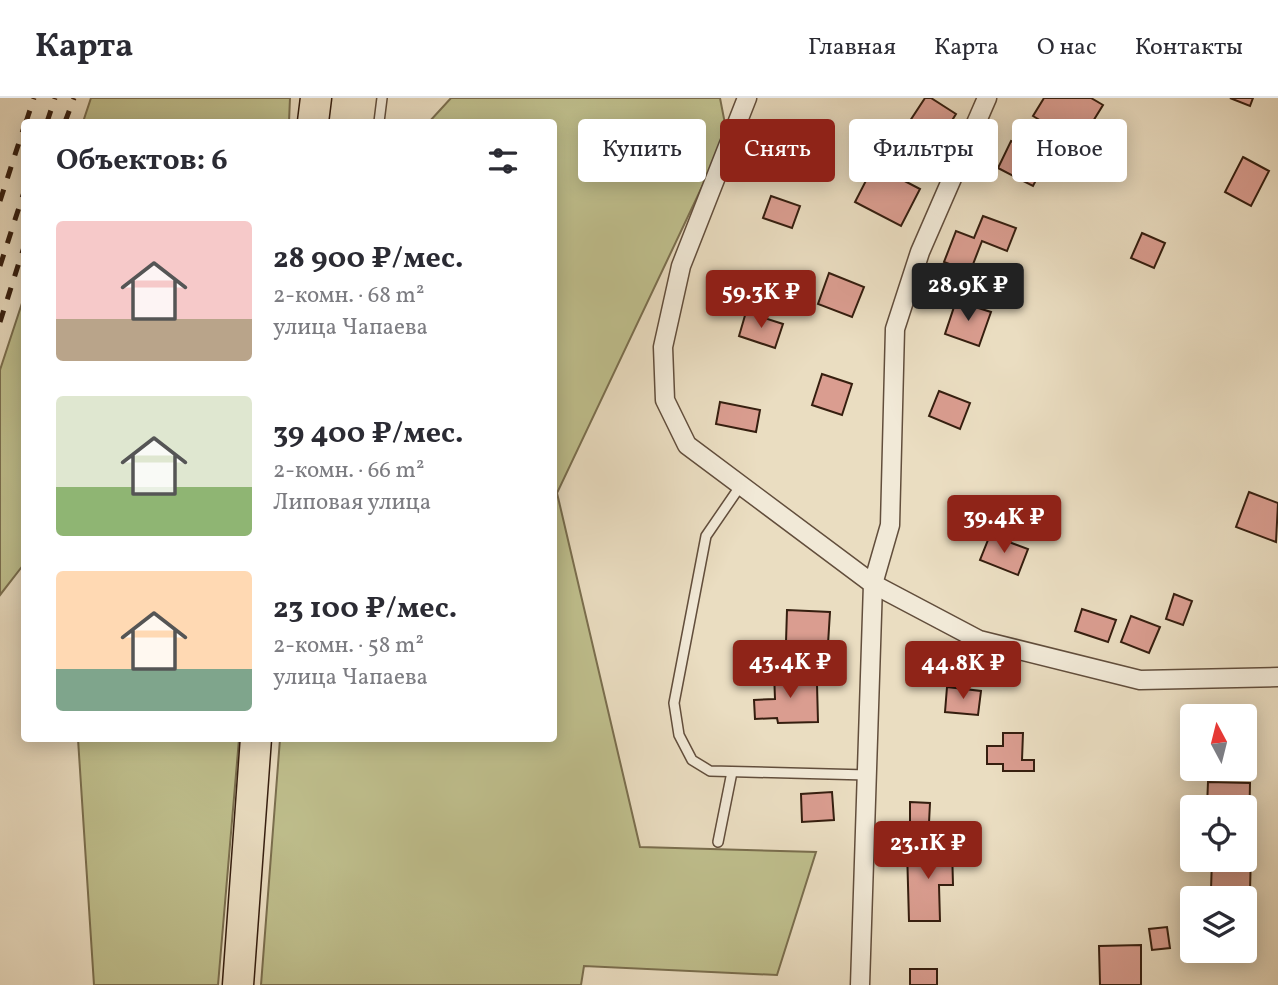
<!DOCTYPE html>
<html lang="ru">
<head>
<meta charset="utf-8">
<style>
  :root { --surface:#fff; --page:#f7f7f7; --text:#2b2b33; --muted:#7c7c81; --line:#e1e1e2; --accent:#8f2418 }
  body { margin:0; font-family:Vollkorn,serif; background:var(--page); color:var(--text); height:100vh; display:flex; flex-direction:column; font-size:26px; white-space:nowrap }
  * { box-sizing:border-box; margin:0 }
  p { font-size:23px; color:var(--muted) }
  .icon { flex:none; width:38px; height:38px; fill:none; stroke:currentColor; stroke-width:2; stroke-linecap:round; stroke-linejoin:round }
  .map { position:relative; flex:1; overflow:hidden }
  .side { position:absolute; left:21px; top:21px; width:536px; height:623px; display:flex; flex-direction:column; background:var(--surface); border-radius:7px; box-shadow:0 4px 18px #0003 }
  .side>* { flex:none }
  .guide { position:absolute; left:578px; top:21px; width:595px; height:63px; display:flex; gap:14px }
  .needle { width:46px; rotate:353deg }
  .buttons { position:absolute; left:1180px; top:606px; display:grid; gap:14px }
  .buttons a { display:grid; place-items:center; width:77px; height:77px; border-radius:7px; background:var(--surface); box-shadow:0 4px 18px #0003; font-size:35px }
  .price { position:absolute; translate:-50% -60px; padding:0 16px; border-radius:7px; background:var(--accent); color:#fff; font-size:23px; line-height:46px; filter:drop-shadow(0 2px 4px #0008) }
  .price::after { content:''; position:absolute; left:50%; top:42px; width:21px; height:16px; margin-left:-10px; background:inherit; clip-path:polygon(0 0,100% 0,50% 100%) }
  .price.active { background:#222; color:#fff }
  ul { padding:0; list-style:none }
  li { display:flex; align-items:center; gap:21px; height:175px; padding:0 35px }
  li span { display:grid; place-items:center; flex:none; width:196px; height:140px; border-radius:7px; color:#555 }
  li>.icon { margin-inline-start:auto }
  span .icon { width:84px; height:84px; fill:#fffc; stroke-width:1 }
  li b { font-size:30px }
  h2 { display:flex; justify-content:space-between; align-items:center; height:84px; padding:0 35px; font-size:30px }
  .pill { padding:0 24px; border-radius:7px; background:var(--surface); box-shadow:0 4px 18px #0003; font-size:24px; line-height:63px }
  .pill.active { background:var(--accent); color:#fff }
  header { display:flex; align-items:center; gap:42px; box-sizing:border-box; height:98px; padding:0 35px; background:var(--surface); border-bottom:2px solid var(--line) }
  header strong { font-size:33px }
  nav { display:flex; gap:38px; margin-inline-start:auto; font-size:24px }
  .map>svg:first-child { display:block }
  .green { fill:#bfbf8d; stroke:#7a6e4e; stroke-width:2 }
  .building { fill:#da9d90; stroke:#351e0f; stroke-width:2 }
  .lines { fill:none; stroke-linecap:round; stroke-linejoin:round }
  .service-casing { stroke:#624e3c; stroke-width:12 }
  .minor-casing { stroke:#624e3c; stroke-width:21 }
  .primary-casing { stroke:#351e0f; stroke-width:33 }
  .service { stroke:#f1e9d7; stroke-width:9 }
  .minor { stroke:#f1e9d7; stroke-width:18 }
  .primary { stroke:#eaddc1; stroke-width:30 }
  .rail { stroke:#351e0f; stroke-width:5; stroke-dasharray:12 12; stroke-linecap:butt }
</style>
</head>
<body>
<header>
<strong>Карта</strong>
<nav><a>Главная</a><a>Карта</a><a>О нас</a><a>Контакты</a></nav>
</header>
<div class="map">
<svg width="1278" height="887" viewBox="0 0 1278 887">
  <rect width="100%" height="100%" fill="#eaddc1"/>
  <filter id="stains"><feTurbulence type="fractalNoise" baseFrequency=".00286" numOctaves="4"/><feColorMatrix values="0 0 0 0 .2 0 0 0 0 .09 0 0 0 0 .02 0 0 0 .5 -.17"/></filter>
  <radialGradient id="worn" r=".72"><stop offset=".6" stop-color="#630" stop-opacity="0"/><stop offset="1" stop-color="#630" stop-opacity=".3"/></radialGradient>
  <g class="green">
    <path d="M91 0H290L289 24H83Z"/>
    <path d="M451 0H720L727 36 557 395 640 749 816 754 777 877 584 868 581 887H261L280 641 553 640V24H429Z"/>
    <path d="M24 199V466L0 497V272Z"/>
    <path d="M78 641H239L218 887H94Z"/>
  </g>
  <g class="building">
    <path d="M925 0H931L956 16 936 48 906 29Z"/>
    <path d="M1044 0H1091L1103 7 1079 46 1033 18Z"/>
    <path d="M1230 0H1253L1250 8Z"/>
    <path d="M1011 43 1047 61 1033 88 998 70Z"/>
    <path d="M1243 59 1269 73 1251 108 1225 94Z"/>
    <path d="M874 67 920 91 901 128 855 104Z"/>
    <path d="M771 98 800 108 792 130 763 120Z"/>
    <path d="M983 118 1016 130 1007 153 982 143 970 174 944 164 956 133 974 140Z"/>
    <path d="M1142 135 1165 145 1154 170 1131 160Z"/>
    <path d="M829 175 864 189 852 219 818 206Z"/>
    <path d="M956 203 991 214 979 248 945 236Z"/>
    <path d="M746 214 783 226 775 250 739 238Z"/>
    <path d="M822 276 852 286 842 317 812 307Z"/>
    <path d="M939 293 970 305 960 331 929 318Z"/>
    <path d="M720 304 760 312 756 334 716 326Z"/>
    <path d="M1249 394 1278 405 1276 444 1236 429Z"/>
    <path d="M990 437 1028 451 1018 477 980 462Z"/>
    <path d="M1174 496 1192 503 1183 527 1166 521Z"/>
    <path d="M1082 511 1116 522 1108 544 1075 533Z"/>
    <path d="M787 512 830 514 828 546 786 544Z"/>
    <path d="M1131 518 1160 529 1149 555 1121 544Z"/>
    <path d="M806 573V586H817L818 624 778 625 777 620 755 621 754 602 775 601 774 574Z"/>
    <path d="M947 589 981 593 978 617 945 614Z"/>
    <path d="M1003 635H1023L1022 662H1034V673H1003V666H987V648H1003Z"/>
    <path d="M1208 684 1250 685 1249 736H1244V709H1207Z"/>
    <path d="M832 694 834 722 802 724 801 696Z"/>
    <path d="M910 704 930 705 929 725H910Z"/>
    <path d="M952 750 953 787H939L940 823H909L907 751Z"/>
    <path d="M1244 754H1251L1250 793 1211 792 1212 761H1244Z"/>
    <path d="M1167 829 1170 850 1152 852 1149 831Z"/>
    <path d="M1141 847V887H1100L1099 848Z"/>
    <rect x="910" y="871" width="27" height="16"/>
  </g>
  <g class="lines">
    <g class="service-casing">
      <g id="service">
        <path d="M379 24 382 0"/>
        <path d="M741 387 706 438 674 605 679 637 692 662 710 673 867 677"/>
        <path d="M718 744 732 674"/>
      </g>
    </g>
    <g class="minor-casing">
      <g id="minor">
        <path d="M747 0 681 168 663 249 665 302 687 347 873 486 979 542 1140 582 1278 579"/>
        <path d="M860 887 873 486 890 427 895 231 920 154 987 0"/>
      </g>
    </g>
    <g class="primary-casing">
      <g id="primary">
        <path d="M313 24 316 0"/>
        <path d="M238 887 256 640"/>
      </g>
    </g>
    <use href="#service" class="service"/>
    <use href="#minor" class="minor"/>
    <use href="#primary" class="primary"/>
    <g class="rail">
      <path d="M26 24 34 0"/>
      <path d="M47 24 55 0"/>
      <path d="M65 24 74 0"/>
      <path d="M0 103 24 29"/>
      <path d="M0 168 24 94"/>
      <path d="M0 224 24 149"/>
    </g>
  </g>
  <rect width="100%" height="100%" filter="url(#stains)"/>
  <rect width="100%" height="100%" fill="url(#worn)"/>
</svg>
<div class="buttons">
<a><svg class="needle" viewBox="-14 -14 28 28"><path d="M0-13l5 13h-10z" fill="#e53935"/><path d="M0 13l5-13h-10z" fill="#7c7c81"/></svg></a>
<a><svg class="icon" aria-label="locate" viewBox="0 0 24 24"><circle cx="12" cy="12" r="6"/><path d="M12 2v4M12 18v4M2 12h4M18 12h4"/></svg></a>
<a><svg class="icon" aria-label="layers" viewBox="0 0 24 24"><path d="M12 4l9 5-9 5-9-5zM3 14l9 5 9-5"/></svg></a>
</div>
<b class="price active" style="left:968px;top:225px">28.9K ₽</b>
<b class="price" style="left:761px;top:232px">59.3K ₽</b>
<b class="price" style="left:1004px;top:457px">39.4K ₽</b>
<b class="price" style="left:790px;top:602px">43.4K ₽</b>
<b class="price" style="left:963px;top:603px">44.8K ₽</b>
<b class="price" style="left:928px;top:783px">23.1K ₽</b>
<div class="guide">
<a class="pill">Купить</a>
<a class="pill active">Снять</a>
<a class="pill">Фильтры</a>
<a class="pill">Новое</a>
</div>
<section class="side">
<h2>Объектов: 6<svg class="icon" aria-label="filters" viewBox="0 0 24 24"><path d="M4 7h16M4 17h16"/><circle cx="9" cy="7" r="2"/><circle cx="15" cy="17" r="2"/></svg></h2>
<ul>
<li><span style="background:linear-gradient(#f6c9c9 70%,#b9a48a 0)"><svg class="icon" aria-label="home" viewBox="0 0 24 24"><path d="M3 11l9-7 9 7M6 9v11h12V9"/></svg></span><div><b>28 900 ₽/мес.</b><p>2-комн. · 68 m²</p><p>улица Чапаева</p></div></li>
<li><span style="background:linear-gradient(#dfe7d0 65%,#8fb573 0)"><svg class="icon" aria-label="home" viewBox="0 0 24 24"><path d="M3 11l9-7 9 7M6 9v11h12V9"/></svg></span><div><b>39 400 ₽/мес.</b><p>2-комн. · 66 m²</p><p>Липовая улица</p></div></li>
<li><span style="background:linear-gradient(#ffd9b3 70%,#7fa58c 0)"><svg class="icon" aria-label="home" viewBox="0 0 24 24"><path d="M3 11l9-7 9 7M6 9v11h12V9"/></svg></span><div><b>23 100 ₽/мес.</b><p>2-комн. · 58 m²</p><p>улица Чапаева</p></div></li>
</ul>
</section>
</div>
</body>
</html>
